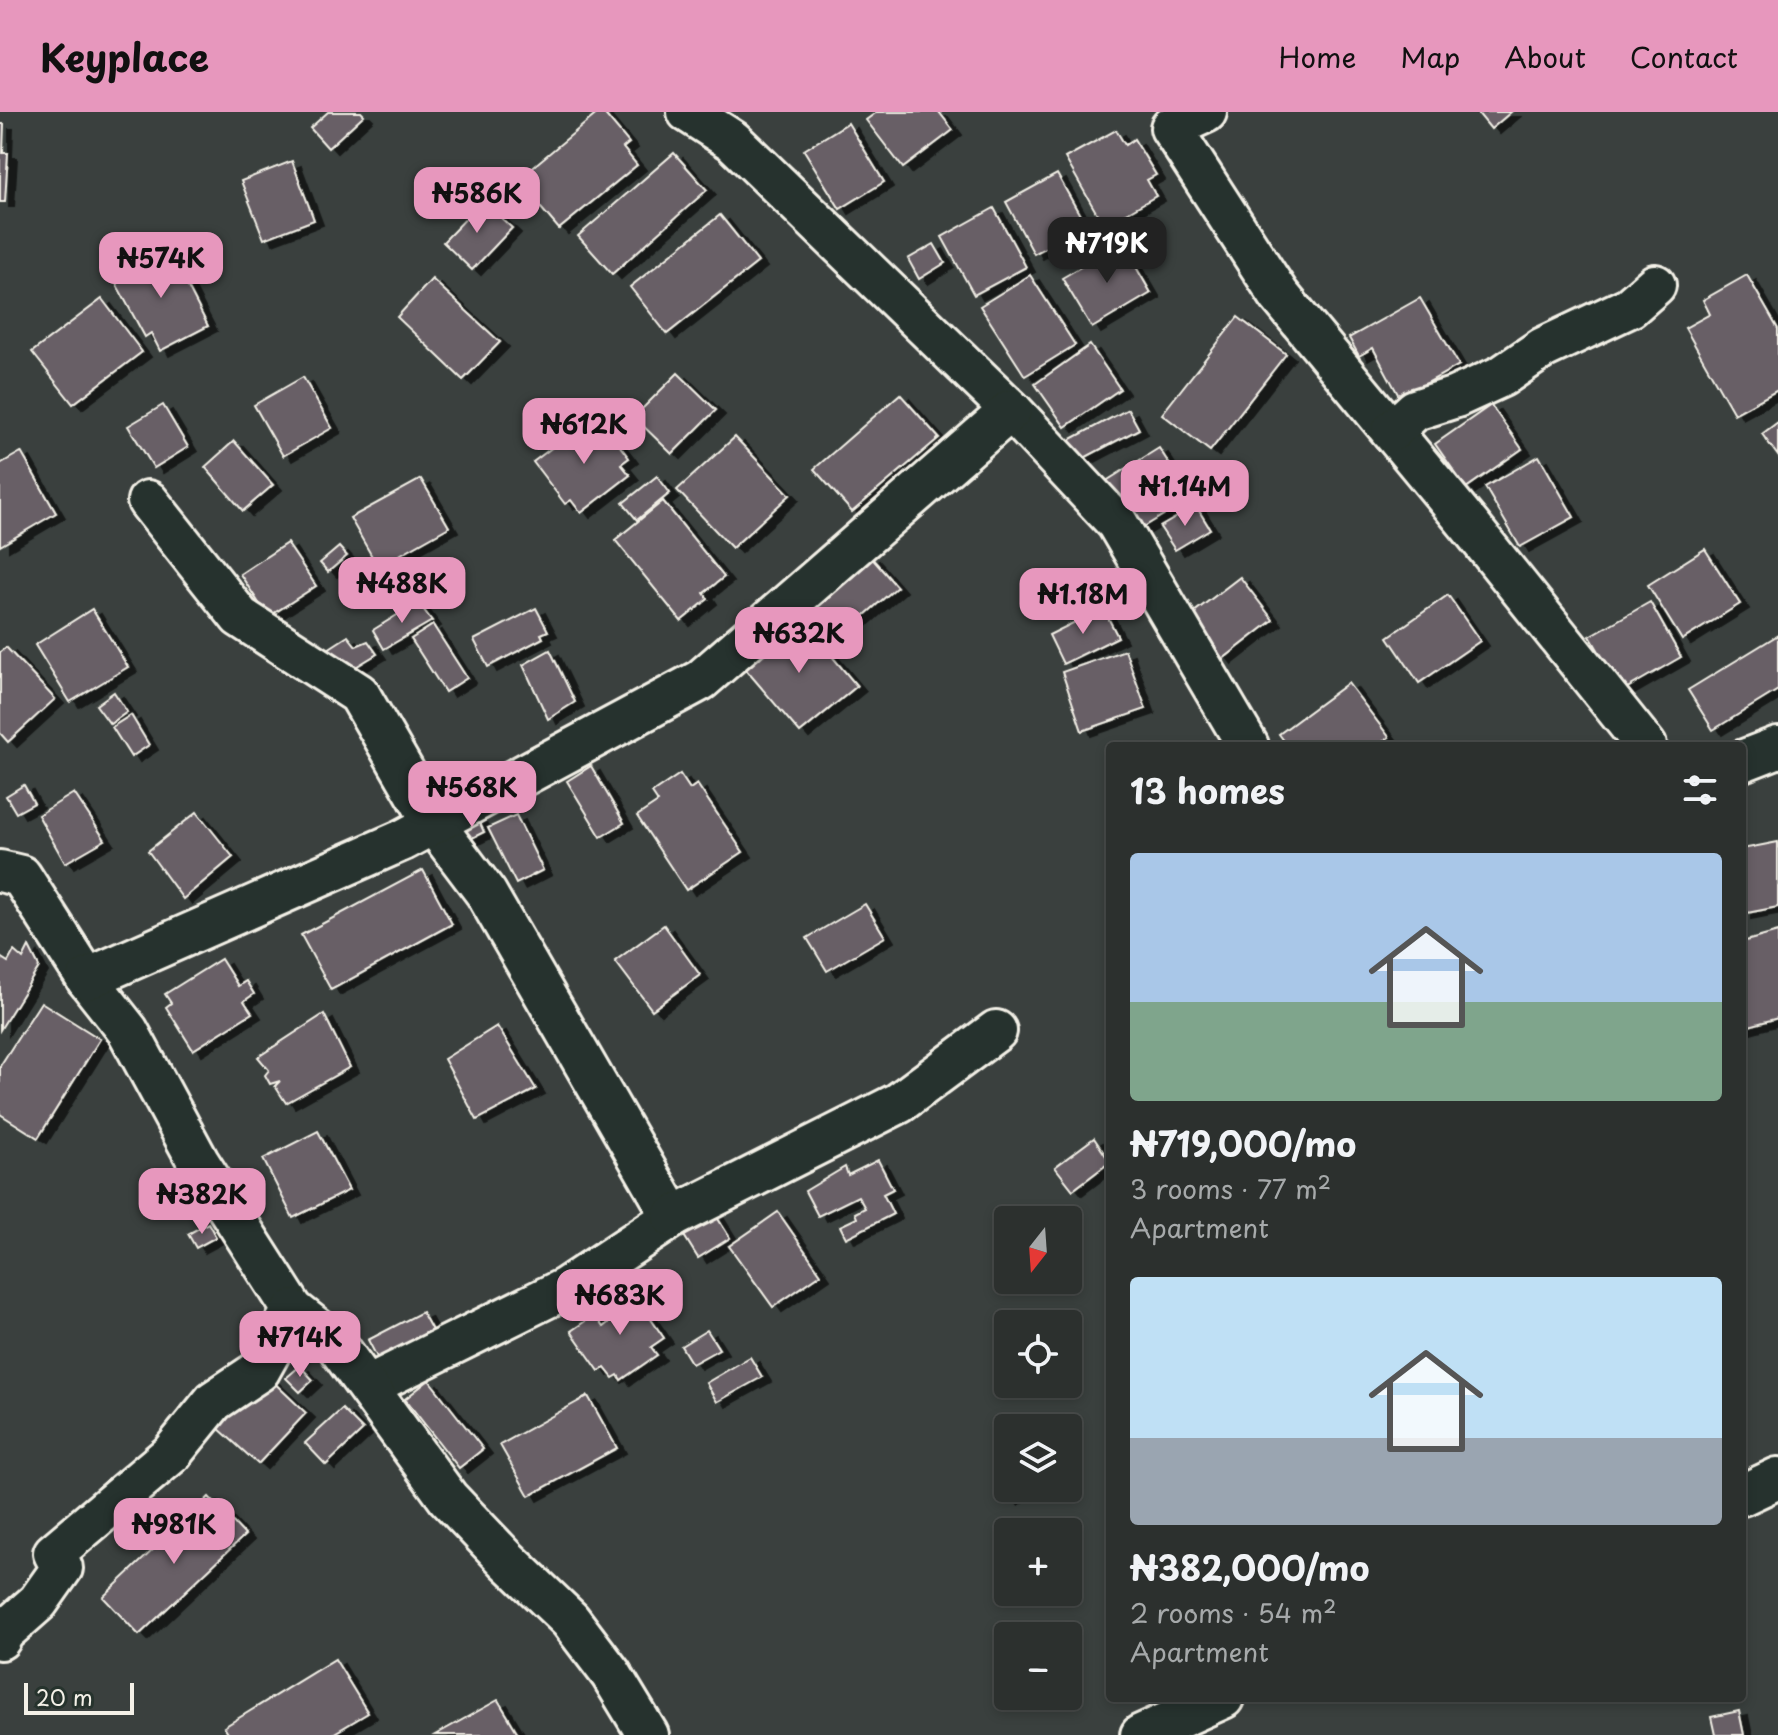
<!DOCTYPE html>
<html lang="en">
<head>
<meta charset="utf-8">
<style>
  :root { --surface:#2c302e; --page:#383c3a; --text:#f1f3f6; --muted:#a6a9aa; --line:#484b4a; --accent:#e797bd }
  body { margin:0; font-family:"Playpen Sans",sans-serif; background:var(--page); color:var(--text); height:100vh; display:flex; flex-direction:column; font-size:30px; white-space:nowrap }
  * { box-sizing:border-box; margin:0 }
  p { font-size:26px; color:var(--muted) }
  .icon { flex:none; width:44px; height:44px; fill:none; stroke:currentColor; stroke-width:2; stroke-linecap:round; stroke-linejoin:round }
  .map { position:relative; flex:1; overflow:hidden }
  .drawer { position:absolute; left:1106px; top:630px; width:640px; height:960px; display:flex; flex-direction:column; background:var(--surface); border-radius:8px; box-shadow:0 4px 12px #0003,0 0 0 2px var(--line) }
  .drawer>* { flex:none }
  .needle { width:52px; rotate:197deg }
  .buttons { position:absolute; left:994px; top:1094px; display:grid; gap:16px }
  .buttons a { display:grid; place-items:center; width:88px; height:88px; border-radius:8px; background:var(--surface); box-shadow:0 4px 12px #0003,0 0 0 2px var(--line); font-size:40px }
  .scale { position:absolute; left:24px; bottom:20px; width:110px; box-sizing:border-box; padding-left:8px; border:4px solid #f4f1e8; border-top:0; font-size:22px; line-height:28px; white-space:nowrap; color:#f4f1e8; -webkit-text-stroke:6px #26332d; paint-order:stroke }
  .price { position:absolute; translate:-50% -68px; padding:0 18px; border-radius:16px; background:var(--accent); color:#111; font-size:26px; line-height:52px; filter:drop-shadow(0 2px 4px #0008) }
  .price::after { content:''; position:absolute; left:50%; top:48px; width:24px; height:18px; margin-left:-12px; background:inherit; clip-path:polygon(0 0,100% 0,50% 100%) }
  .price.active { background:#222; color:#fff }
  ul { padding:0; list-style:none }
  li { display:grid; align-content:center; gap:16px; height:424px; padding:0 24px }
  li span { display:grid; place-items:center; height:248px; border-radius:8px; color:#555 }
  li>.icon { margin-inline-start:auto }
  span .icon { width:144px; height:144px; fill:#fffc; stroke-width:1 }
  li b { font-size:34px }
  h2 { display:flex; justify-content:space-between; align-items:center; height:96px; padding:0 24px; font-size:34px }
  header { display:flex; align-items:center; gap:48px; box-sizing:border-box; height:112px; padding:0 40px; background:var(--accent); color:#111 }
  header strong { font-size:38px }
  nav { display:flex; gap:44px; margin-inline-start:auto; font-size:28px }
  .map>svg:first-child { display:block }
  .building { fill:#675e66; stroke:#f4f1e8; stroke-width:2; filter:url(#shadow) }
  .lines { fill:none; stroke-linecap:round; stroke-linejoin:round }
  .minor-casing { stroke:#f4f1e8; stroke-width:46 }
  .minor { stroke:#26332d; stroke-width:40 }
</style>
</head>
<body>
<header>
<strong>Keyplace</strong>
<nav><a>Home</a><a>Map</a><a>About</a><a>Contact</a></nav>
</header>
<div class="map">
<svg width="1778" height="1623" viewBox="0 0 1778 1623">
  <defs>
    <filter id="shadow"><feDropShadow dx="9" dy="5" stdDeviation="0" flood-color="#0009"/></filter>
  </defs>
  <rect width="100%" height="100%" fill="#3a403e"/>
  <filter id="ink" filterUnits="userSpaceOnUse"><feTurbulence type="fractalNoise" baseFrequency=".0125" numOctaves="2"/><feDisplacementMap in="SourceGraphic" scale="16" xChannelSelector="R" yChannelSelector="G"/><feConvolveMatrix kernelMatrix="1 2 1 2 8 2 1 2 1" color-interpolation-filters="sRGB"/></filter>
  <g filter="url(#ink)">
    <g class="building">
      <path d="M328 0H361L364 3 328 36 310 16Z"/>
      <path d="M599 0H603L629 31 623 36 637 53 559 117 517 68Z"/>
      <path d="M877 0H939L953 18 903 56 866 8Z"/>
      <path d="M1477 0H1511L1491 17Z"/>
      <path d="M848 11 884 70 840 97 804 38Z"/>
      <path d="M0 12H4L3 41H8L5 90H0Z"/>
      <path d="M1116 18 1125 33 1134 27 1156 63 1147 68 1156 84 1104 114 1065 46Z"/>
      <path d="M674 41 707 78 612 162 578 124Z"/>
      <path d="M292 49 314 108 264 127 241 69Z"/>
      <path d="M1057 62 1086 114 1034 142 1006 90Z"/>
      <path d="M483 89 512 116 472 158 443 130Z"/>
      <path d="M994 96 1026 155 974 183 942 125Z"/>
      <path d="M720 103 758 150 667 222 630 175Z"/>
      <path d="M1122 131 1151 181 1092 216 1062 166Z"/>
      <path d="M934 132 945 151 919 167 908 147Z"/>
      <path d="M168 136 208 214 160 239 151 221 145 225 112 164Z"/>
      <path d="M1030 163 1075 233 1025 264 980 194Z"/>
      <path d="M1747 163 1778 217V278L1734 302 1685 216 1710 202 1703 188Z"/>
      <path d="M432 167 500 230 463 268 397 205Z"/>
      <path d="M1420 186 1459 253 1400 286 1373 236 1359 244 1349 226Z"/>
      <path d="M102 187 142 240 73 292 32 240Z"/>
      <path d="M1238 205 1286 242 1210 339 1162 302Z"/>
      <path d="M1090 233 1120 277 1065 315 1035 272Z"/>
      <path d="M678 261 716 298 672 342 634 305Z"/>
      <path d="M303 265 332 316 283 344 254 293Z"/>
      <path d="M900 282 939 326 852 400 814 357Z"/>
      <path d="M163 293 188 335 154 356 128 314Z"/>
      <path d="M1491 293 1522 337 1466 376 1435 332Z"/>
      <path d="M1128 297 1139 317 1073 352 1062 332Z"/>
      <path d="M586 310 596 323 606 316 629 346 621 352 630 363 581 401 571 388 565 392 533 350Z"/>
      <path d="M1778 310V344L1762 322Z"/>
      <path d="M735 325 790 383 732 436 677 378Z"/>
      <path d="M234 329 273 373 243 399 205 355Z"/>
      <path d="M1159 336 1191 386 1134 421 1103 371Z"/>
      <path d="M21 340 56 401 0 434V352Z"/>
      <path d="M1539 344 1574 405 1520 435 1485 375Z"/>
      <path d="M657 364 670 381 637 408 623 391Z"/>
      <path d="M421 367 449 415 378 455 350 406Z"/>
      <path d="M663 389 724 465 704 481 708 487 681 509 615 428Z"/>
      <path d="M1196 394 1210 417 1175 438 1160 415Z"/>
      <path d="M287 431 316 474 268 505 240 462Z"/>
      <path d="M339 435 347 444 328 460 320 451Z"/>
      <path d="M1705 437 1740 492 1682 528 1648 473Z"/>
      <path d="M870 444 897 475 836 528 809 497Z"/>
      <path d="M1240 465 1273 508 1223 547 1189 504Z"/>
      <path d="M1448 483 1480 529 1419 571 1388 525Z"/>
      <path d="M418 490 432 509 384 537 373 518Z"/>
      <path d="M1650 490 1681 545 1622 579 1590 524Z"/>
      <path d="M536 496 548 519 541 522 543 526 488 555 474 528Z"/>
      <path d="M1103 496 1118 525 1063 552 1049 523Z"/>
      <path d="M92 497 128 555 70 590 35 533Z"/>
      <path d="M799 505 857 574 800 621 742 553Z"/>
      <path d="M433 513 467 566 445 580 411 527Z"/>
      <path d="M1778 523V578L1713 618 1688 578Z"/>
      <path d="M348 524 356 534 368 529 377 542 344 562 328 537Z"/>
      <path d="M6 535 55 587 8 630 0 621V540Z"/>
      <path d="M550 538 575 590 548 607 523 553Z"/>
      <path d="M1125 538 1146 597 1082 619 1062 560Z"/>
      <path d="M1348 571 1389 625 1377 634H1288L1279 622Z"/>
      <path d="M114 580 127 600 110 612 96 593Z"/>
      <path d="M131 603 149 633 131 645 112 615Z"/>
      <path d="M591 654 624 711 601 725 567 669Z"/>
      <path d="M680 662 690 677 697 672 743 740 686 778 637 704 658 690 652 681Z"/>
      <path d="M24 673 34 691 16 701 6 684Z"/>
      <path d="M74 681 105 728 65 751 38 703Z"/>
      <path d="M197 700 233 745 183 787 148 739Z"/>
      <path d="M516 703 543 758 516 772 488 716Z"/>
      <path d="M477 705 484 720 468 728 460 714Z"/>
      <path d="M1778 730V795L1742 802V737Z"/>
      <path d="M423 758 452 812 331 878 301 823Z"/>
      <path d="M865 792 885 825 827 859 807 826Z"/>
      <path d="M664 813 700 863 652 898 615 849Z"/>
      <path d="M1778 820V906L1742 916V830Z"/>
      <path d="M29 835 39 855 0 918V845L8 850 14 839 23 847Z"/>
      <path d="M221 847 238 874 246 869 254 882 244 889 252 901 193 938 166 895 171 891 165 882Z"/>
      <path d="M41 890 100 927 38 1026 0 1002V954Z"/>
      <path d="M324 902 350 955 286 991 275 974 280 969 270 972 265 963 269 958 258 945Z"/>
      <path d="M497 914 536 977 477 1008 444 947Z"/>
      <path d="M318 1019 349 1078 293 1106 263 1047Z"/>
      <path d="M1094 1026 1110 1050 1073 1078 1055 1055Z"/>
      <path d="M878 1048 893 1077 883 1082 893 1102 846 1126 840 1114 857 1106 855 1101 865 1096 858 1084 818 1104 805 1079 845 1055 848 1063Z"/>
      <path d="M778 1100 821 1162 773 1195 729 1134Z"/>
      <path d="M715 1102 730 1126 698 1146 683 1122Z"/>
      <path d="M208 1111 216 1125 196 1136 188 1122Z"/>
      <path d="M630 1177 664 1226 651 1235 657 1243 621 1268 618 1263 613 1266 605 1256 599 1259 571 1219 594 1203 603 1215 608 1211 599 1198Z"/>
      <path d="M422 1200 434 1222 380 1251 368 1228Z"/>
      <path d="M707 1218 719 1237 692 1252 681 1234Z"/>
      <path d="M750 1245 762 1265 717 1290 706 1271Z"/>
      <path d="M300 1254 313 1268 300 1280 286 1266Z"/>
      <path d="M267 1264 306 1301 258 1352 218 1316Z"/>
      <path d="M429 1268 483 1337 459 1356 405 1287Z"/>
      <path d="M588 1284 617 1336 529 1384 500 1333Z"/>
      <path d="M342 1297 363 1318 326 1353 305 1331Z"/>
      <path d="M1008 1361V1376H1022L1024 1380 1009 1388 998 1366Z"/>
      <path d="M209 1385 245 1423 139 1523 103 1485Z"/>
      <path d="M335 1547 368 1601 331 1623H229L224 1615Z"/>
      <path d="M498 1588 519 1623H435Z"/>
      <path d="M1739 1599 1744 1623H1715L1711 1605Z"/>
    </g>
    <g class="lines">
      <g class="minor-casing">
        <g id="minor">
          <path d="M688 0 733 29 1011 298 1117 411 1248 634"/>
          <path d="M1206 0 1171 16 1279 183 1470 414 1646 634"/>
          <path d="M1392 319 1415 298 1456 285 1502 264 1543 236 1630 195 1655 173"/>
          <path d="M148 389 240 505 359 582 434 712 486 781 673 1105 566 1176 368 1274"/>
          <path d="M1742 649 1778 635"/>
          <path d="M0 759 21 764 87 867 128 919 198 1049 293 1198 336 1232 448 1386 506 1447 570 1508 611 1562 648 1623"/>
          <path d="M87 867 403 728 701 568 1011 298"/>
          <path d="M673 1105 899 991 996 919"/>
          <path d="M1742 1383 1778 1366"/>
          <path d="M0 1527 4 1520 38 1490 62 1456 54 1441 171 1342 214 1289 259 1259 293 1198"/>
          <path d="M1141 1623 1223 1586"/>
        </g>
      </g>
      <use href="#minor" class="minor"/>
    </g>
  </g>
</svg>
<div class="buttons">
<a><svg class="needle" viewBox="-14 -14 28 28"><path d="M0-13l5 13h-10z" fill="#e53935"/><path d="M0 13l5-13h-10z" fill="#a6a9aa"/></svg></a>
<a><svg class="icon" aria-label="locate" viewBox="0 0 24 24"><circle cx="12" cy="12" r="6"/><path d="M12 2v4M12 18v4M2 12h4M18 12h4"/></svg></a>
<a><svg class="icon" aria-label="layers" viewBox="0 0 24 24"><path d="M12 4l9 5-9 5-9-5zM3 14l9 5 9-5"/></svg></a>
<a>+</a>
<a>−</a>
</div>
<div class="scale">20 m</div>
<b class="price" style="left:477px;top:123px">₦586K</b>
<b class="price active" style="left:1107px;top:173px">₦719K</b>
<b class="price" style="left:161px;top:188px">₦574K</b>
<b class="price" style="left:584px;top:354px">₦612K</b>
<b class="price" style="left:1185px;top:416px">₦1.14M</b>
<b class="price" style="left:402px;top:513px">₦488K</b>
<b class="price" style="left:1083px;top:524px">₦1.18M</b>
<b class="price" style="left:799px;top:563px">₦632K</b>
<b class="price" style="left:472px;top:717px">₦568K</b>
<b class="price" style="left:202px;top:1124px">₦382K</b>
<b class="price" style="left:620px;top:1225px">₦683K</b>
<b class="price" style="left:300px;top:1267px">₦714K</b>
<b class="price" style="left:174px;top:1454px">₦981K</b>
<section class="drawer">
<h2>13 homes<svg class="icon" aria-label="filters" viewBox="0 0 24 24"><path d="M4 7h16M4 17h16"/><circle cx="9" cy="7" r="2"/><circle cx="15" cy="17" r="2"/></svg></h2>
<ul>
<li><span style="background:linear-gradient(#a9c7e8 60%,#7fa58c 0)"><svg class="icon" aria-label="home" viewBox="0 0 24 24"><path d="M3 11l9-7 9 7M6 9v11h12V9"/></svg></span><div><b>₦719,000/mo</b><p>3 rooms · 77 m²</p><p>Apartment</p></div></li>
<li><span style="background:linear-gradient(#bfe0f5 65%,#9aa5b1 0)"><svg class="icon" aria-label="home" viewBox="0 0 24 24"><path d="M3 11l9-7 9 7M6 9v11h12V9"/></svg></span><div><b>₦382,000/mo</b><p>2 rooms · 54 m²</p><p>Apartment</p></div></li>
</ul>
</section>
</div>
</body>
</html>
